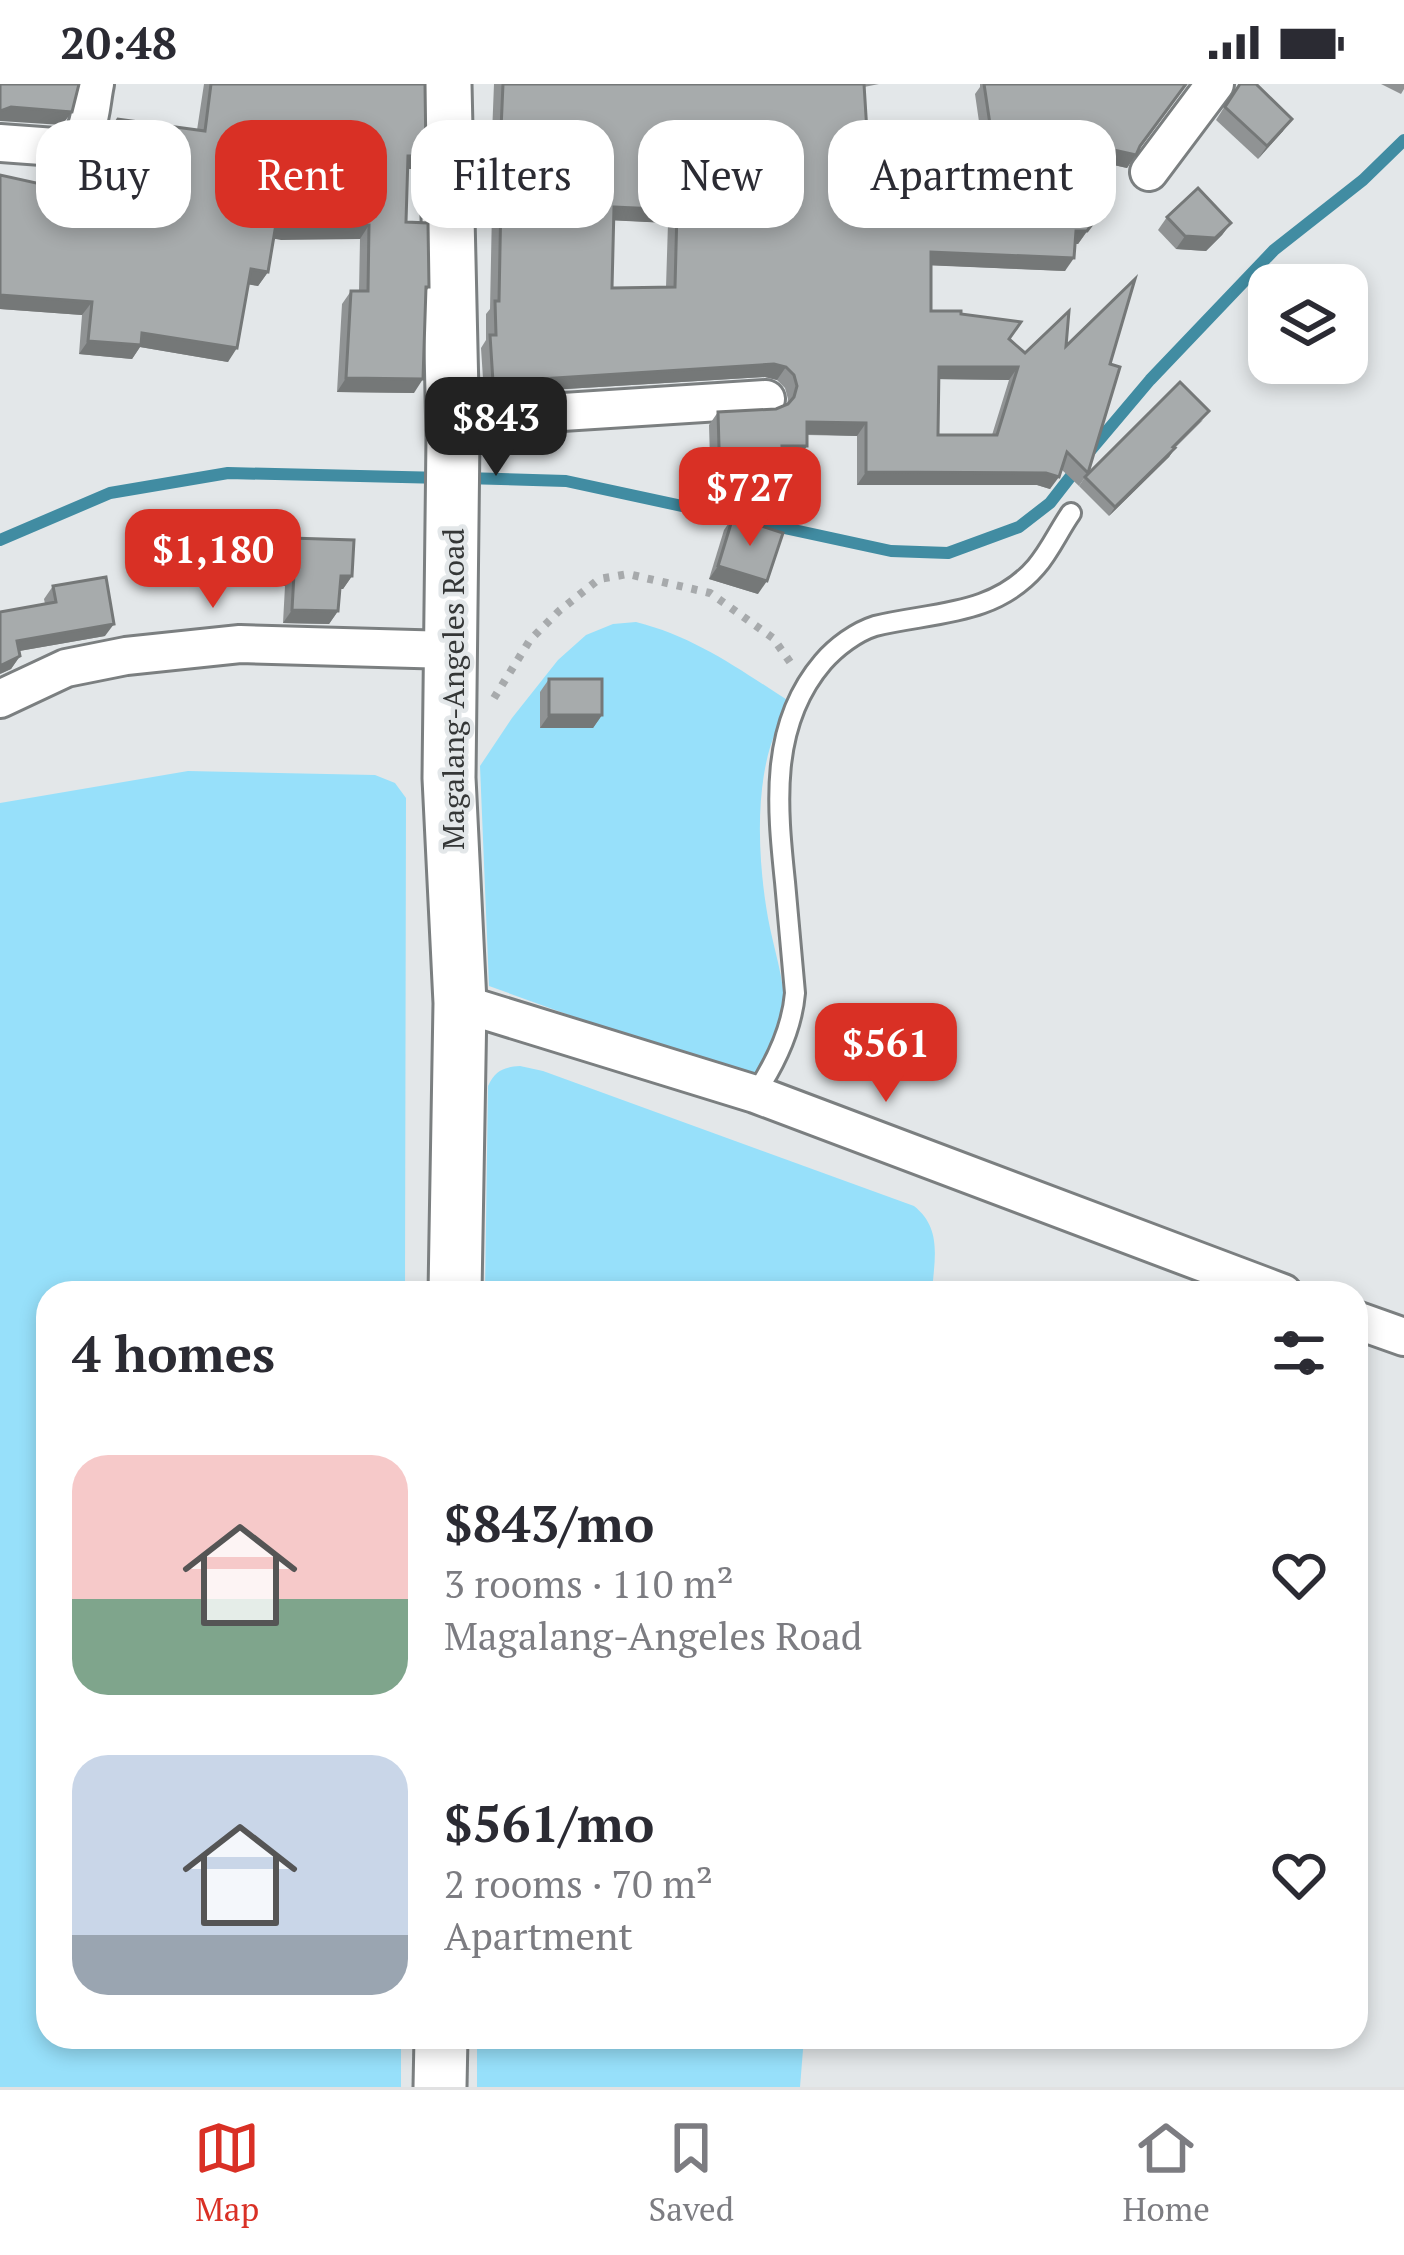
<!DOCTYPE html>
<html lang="en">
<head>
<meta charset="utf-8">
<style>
  :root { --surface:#fff; --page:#f2f2f3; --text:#2b2b33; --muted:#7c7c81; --line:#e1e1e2; --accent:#d93025 }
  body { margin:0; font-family:"PT Serif",serif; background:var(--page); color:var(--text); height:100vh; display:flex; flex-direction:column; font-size:45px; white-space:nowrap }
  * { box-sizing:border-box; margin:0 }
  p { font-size:39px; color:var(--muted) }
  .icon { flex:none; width:66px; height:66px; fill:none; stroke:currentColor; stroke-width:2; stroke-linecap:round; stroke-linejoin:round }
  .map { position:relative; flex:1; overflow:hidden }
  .details { position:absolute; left:36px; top:1197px; width:1332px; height:768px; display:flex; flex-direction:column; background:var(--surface); border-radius:36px; box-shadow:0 6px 18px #0003 }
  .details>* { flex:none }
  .hud { position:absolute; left:36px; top:36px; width:1332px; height:108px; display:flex; gap:24px }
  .fabs { position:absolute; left:1248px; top:180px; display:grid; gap:24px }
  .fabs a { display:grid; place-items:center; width:120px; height:120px; border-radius:24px; background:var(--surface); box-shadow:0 6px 18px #0003; font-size:60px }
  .price { position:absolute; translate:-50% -102px; padding:0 27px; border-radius:24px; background:var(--accent); color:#fff; font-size:39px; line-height:78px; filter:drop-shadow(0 3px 6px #0008) }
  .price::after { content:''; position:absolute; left:50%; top:72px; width:36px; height:27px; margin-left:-18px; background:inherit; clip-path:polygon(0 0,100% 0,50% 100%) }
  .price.selected { background:#222; color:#fff }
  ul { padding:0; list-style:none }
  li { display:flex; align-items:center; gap:36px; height:300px; padding:0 36px }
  li span { display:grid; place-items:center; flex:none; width:336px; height:240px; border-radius:36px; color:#555 }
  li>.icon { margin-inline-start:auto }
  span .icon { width:144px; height:144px; fill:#fffc; stroke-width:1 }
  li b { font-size:51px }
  h2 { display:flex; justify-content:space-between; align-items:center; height:144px; padding:0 36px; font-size:51px }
  .pill { padding:0 42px; border-radius:36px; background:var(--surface); box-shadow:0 6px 18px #0003; font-size:42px; line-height:108px }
  .pill.selected { background:var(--accent); color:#fff }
  .status { display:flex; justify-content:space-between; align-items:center; height:84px; padding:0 60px; background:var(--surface); direction:ltr }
  .status svg { height:33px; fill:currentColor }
  .dock { display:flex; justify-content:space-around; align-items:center; height:168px; border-top:3px solid var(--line); background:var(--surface); font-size:33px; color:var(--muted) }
  .dock a { display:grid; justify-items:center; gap:6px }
  .dock .selected { color:var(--accent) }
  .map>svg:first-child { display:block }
  .green { fill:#97e0fa }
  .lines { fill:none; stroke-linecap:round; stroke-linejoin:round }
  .stream { stroke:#418ca2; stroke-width:12 }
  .service-casing { stroke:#7b7f80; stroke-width:24 }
  .minor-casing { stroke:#7b7f80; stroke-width:42 }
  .secondary-casing { stroke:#7b7f80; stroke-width:57 }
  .path { stroke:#a7aaac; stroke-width:8; stroke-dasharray:6 9; stroke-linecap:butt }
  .service { stroke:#fff; stroke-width:18 }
  .minor { stroke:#fff; stroke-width:36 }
  .secondary { stroke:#fff; stroke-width:51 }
  .wall { fill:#909394; fill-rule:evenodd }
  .shaded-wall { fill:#757878 }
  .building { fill:#a7abac; stroke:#757878; stroke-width:3; fill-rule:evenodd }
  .labels { text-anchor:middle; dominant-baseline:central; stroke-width:9; stroke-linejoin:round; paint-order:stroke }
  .street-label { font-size:30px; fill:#343636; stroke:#e3e7e9 }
</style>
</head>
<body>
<div class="status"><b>20:48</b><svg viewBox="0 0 49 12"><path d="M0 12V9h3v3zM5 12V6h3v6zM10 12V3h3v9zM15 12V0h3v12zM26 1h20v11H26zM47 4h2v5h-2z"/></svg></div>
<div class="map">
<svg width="1404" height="2003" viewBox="0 0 1404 2003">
  <rect width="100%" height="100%" fill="#e3e7e9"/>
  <g class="green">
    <path d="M636 538C696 553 740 586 792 619 751 671 757 772 768 834 774 867 787 902 784 935 782 957 765 985 746 995L489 902 480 682 512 634 558 576 586 551 613 540Z"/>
    <path d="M188 687 375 691 395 699 406 714 405 1209H48V1953H401V2003H0V719Z"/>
    <path d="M520 982 543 987 914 1122C943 1145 934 1176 932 1209H485L488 1002C495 987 503 983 520 982Z"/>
    <path d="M477 1953H804L800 2003H477Z"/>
  </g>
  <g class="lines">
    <g class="stream">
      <path d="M1090 367 1150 296 1274 166 1363 96 1404 56"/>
      <path d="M464 394 566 397 891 467 948 469 1019 443 1050 419 1078 383"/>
      <path d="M0 456 110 409 228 389 444 394"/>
    </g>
    <g class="service-casing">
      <path id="service" d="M755 1010C775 980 792 945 795 909 792 872 788 835 785 798 777 722 769 641 823 578 836 563 856 548 875 542 932 528 994 532 1036 483 1050 467 1059 446 1071 429"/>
    </g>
    <g class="minor-casing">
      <g id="minor">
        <path d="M0 59 69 64C92 53 90 23 95 0"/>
        <path d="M1149 88 1215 0"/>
        <path d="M452 335 766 315"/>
        <path d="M0 615 66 584 126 572 240 560 450 566"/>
        <path d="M460 919 755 1010 1283 1209"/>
        <path d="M1356 1236 1404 1253"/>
      </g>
    </g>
    <g class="secondary-casing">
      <g id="secondary">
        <path d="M445 0 453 353 449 694 460 919 455 1209"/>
        <path d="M440 2003 441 1953"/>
      </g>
    </g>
    <path class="path" d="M494 614 530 556 559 527 599 495 628 490 710 509 773 554 790 578"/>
    <use href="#service" class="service"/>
    <use href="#minor" class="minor"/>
    <use href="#secondary" class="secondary"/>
  </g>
  <g class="wall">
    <path d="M204 0H425L426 72 416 85H407L406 138 429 203 425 209 414 309 337 308 342 220 351 207H359L360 155H273L268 188 258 202 248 200 228 278 140 263 132 275 79 270 82 231 0 225V91L88 110 94 73 118 35 197 46Z"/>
    <path d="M494 0H879L864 3 871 112 990 114 975 10 980 3V0H1187L1139 64 1127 84 1100 78 1096 135 1078 160H1075L1065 187 931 181V227L961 230 1009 255 1025 269 1066 262 1110 280 1088 389 1079 402 1061 385 1050 405 1037 401H857V352L807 351V362L798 375H782L774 409 711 411 709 341 718 328 776 325 787 321 788 315 785 304 777 296 765 293 484 310 481 264 486 256V230L490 225 492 126H489ZM614 136 668 139 666 203 612 204ZM939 295 1009 296 992 351H938Z"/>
    <path d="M1239 0 1283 47 1258 75 1216 36Z"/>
    <path d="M1381 0H1404V5L1401 10Z"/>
    <path d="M1167 133 1231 139 1222 151 1206 167 1176 165 1158 146Z"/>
    <path d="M1203 336 1175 364 1169 373 1109 432 1079 402 1085 393Z"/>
    <path d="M733 433 758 510 709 495 724 446Z"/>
    <path d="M290 454 352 492 343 505H340L338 527 329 540 283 539 285 502H279L281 466Z"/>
    <path d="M53 502 105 552 19 567 20 572 11 585 0 590 45 520 44 515Z"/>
    <path d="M549 595 602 631 593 644H540V608Z"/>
  </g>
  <g class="shaded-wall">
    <path d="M11 23 72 28 62 41 0 37V27Z"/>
    <path d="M1292 35 1283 47 1258 75 1267 62Z"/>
    <path d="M1101 63 1136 71 1127 84 1092 76Z"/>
    <path d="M408 72H426L416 85H398Z"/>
    <path d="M614 123 677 126 668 139 605 136Z"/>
    <path d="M1231 139 1222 151 1206 167 1176 165 1185 152Z"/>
    <path d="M276 140 369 141 360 155 281 156 266 153Z"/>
    <path d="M1076 147H1087L1078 160 1067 159Z"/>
    <path d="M931 168 1074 174 1065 187 922 181Z"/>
    <path d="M251 185 268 188 258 202 241 199Z"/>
    <path d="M0 211 92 218 82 231 0 225Z"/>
    <path d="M142 249 237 264 228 278 140 263 132 275 79 270 88 257Z"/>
    <path d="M774 280 786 283 777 296 765 293 484 310 493 298Z"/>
    <path d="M939 283H1018L1009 296 930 295Z"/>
    <path d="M346 294 423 295 414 309 337 308Z"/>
    <path d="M807 338 866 339 857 352 798 350Z"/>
    <path d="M782 362H807L798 375H773Z"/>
    <path d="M1175 364 1169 373 1109 432 1115 423Z"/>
    <path d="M866 388 1046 389 1059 393 1050 405 1037 401H857Z"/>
    <path d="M783 396 774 409 711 411 720 398Z"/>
    <path d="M718 482 767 497 758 510 709 495Z"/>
    <path d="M288 489 294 490 285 502H279Z"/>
    <path d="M341 492H352L343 505H332Z"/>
    <path d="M292 526 338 527 329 540 283 539Z"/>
    <path d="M114 540 105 552 8 569 17 557Z"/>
    <path d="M20 572 11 585 0 590V582Z"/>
    <path d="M549 631H602L593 644H540Z"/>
  </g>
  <g class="building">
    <path d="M0 0H79L72 28 11 23 0 27Z"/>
    <path d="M211 0H425L426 72H408L406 138 428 139 429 203H426L423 295 346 294 351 207H368L369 141 291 142 276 140 268 188 251 185 237 264 142 249 141 261 88 257 92 218 0 211V91L95 112 103 60 118 35 205 47Z"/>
    <path d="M503 0H864L871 112 1001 114 984 0H1186L1140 62 1136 71 1101 63 1096 135 1087 147H1076L1074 174 931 168V227H961V230L1021 238 1009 255 1025 269 1069 227 1066 262 1135 195 1110 280 1120 283 1088 389 1067 368 1059 393 1046 389 866 388V339L807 338V362H782L783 396 720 398 718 328 776 325 788 320 794 313 797 302 794 291 786 283 774 280 493 298 490 251H496L495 217H499L501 113H498ZM614 123 677 126 675 203 612 204ZM939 283H1018L997 351H938Z"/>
    <path d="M1240 0H1256L1292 35 1267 62 1225 23Z"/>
    <path d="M1198 104 1231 139 1215 154 1185 152 1167 133Z"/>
    <path d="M1180 298 1209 327 1173 363 1175 364 1115 423 1085 393Z"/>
    <path d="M733 433 783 449 767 497 718 482Z"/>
    <path d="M290 454 354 456 352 492H341L338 527 292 526 294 490 288 489Z"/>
    <path d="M106 493 114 540 17 557 20 572 0 582V528L56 518 53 502Z"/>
    <rect x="549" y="595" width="53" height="36"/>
  </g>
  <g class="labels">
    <g class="street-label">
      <text transform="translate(453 605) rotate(-90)">Magalang-Angeles Road</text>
    </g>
  </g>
</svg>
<div class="fabs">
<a><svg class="icon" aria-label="layers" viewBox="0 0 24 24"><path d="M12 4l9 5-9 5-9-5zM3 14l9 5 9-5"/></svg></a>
</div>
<b class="price selected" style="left:496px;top:395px">$843</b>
<b class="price" style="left:750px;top:465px">$727</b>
<b class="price" style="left:213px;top:527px">$1,180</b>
<b class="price" style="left:886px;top:1021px">$561</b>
<div class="hud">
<a class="pill">Buy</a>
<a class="pill selected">Rent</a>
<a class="pill">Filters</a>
<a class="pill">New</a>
<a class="pill">Apartment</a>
</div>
<section class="details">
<h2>4 homes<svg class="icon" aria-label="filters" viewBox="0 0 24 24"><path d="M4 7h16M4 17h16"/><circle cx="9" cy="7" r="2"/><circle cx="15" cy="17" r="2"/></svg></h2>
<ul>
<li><span style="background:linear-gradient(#f6c9c9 60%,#7fa58c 0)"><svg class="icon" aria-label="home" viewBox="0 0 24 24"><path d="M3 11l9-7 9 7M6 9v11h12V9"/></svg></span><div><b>$843/mo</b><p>3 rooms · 110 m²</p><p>Magalang-Angeles Road</p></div><svg class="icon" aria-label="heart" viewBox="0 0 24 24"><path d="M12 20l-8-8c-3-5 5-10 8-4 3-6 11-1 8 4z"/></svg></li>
<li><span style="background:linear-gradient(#c9d6e8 75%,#9aa5b1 0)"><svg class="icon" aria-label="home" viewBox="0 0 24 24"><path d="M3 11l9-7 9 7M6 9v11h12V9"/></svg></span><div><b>$561/mo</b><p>2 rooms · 70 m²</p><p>Apartment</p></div><svg class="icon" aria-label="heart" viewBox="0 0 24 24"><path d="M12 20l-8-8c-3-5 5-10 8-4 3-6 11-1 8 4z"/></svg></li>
</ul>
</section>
</div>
<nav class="dock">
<a class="selected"><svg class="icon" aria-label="map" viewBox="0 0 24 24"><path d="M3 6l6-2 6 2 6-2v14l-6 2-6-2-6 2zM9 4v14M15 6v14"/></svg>Map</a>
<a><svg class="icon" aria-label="saved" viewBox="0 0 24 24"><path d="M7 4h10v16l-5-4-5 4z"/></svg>Saved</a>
<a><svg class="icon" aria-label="home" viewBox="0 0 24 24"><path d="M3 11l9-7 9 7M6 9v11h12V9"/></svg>Home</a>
</nav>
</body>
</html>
